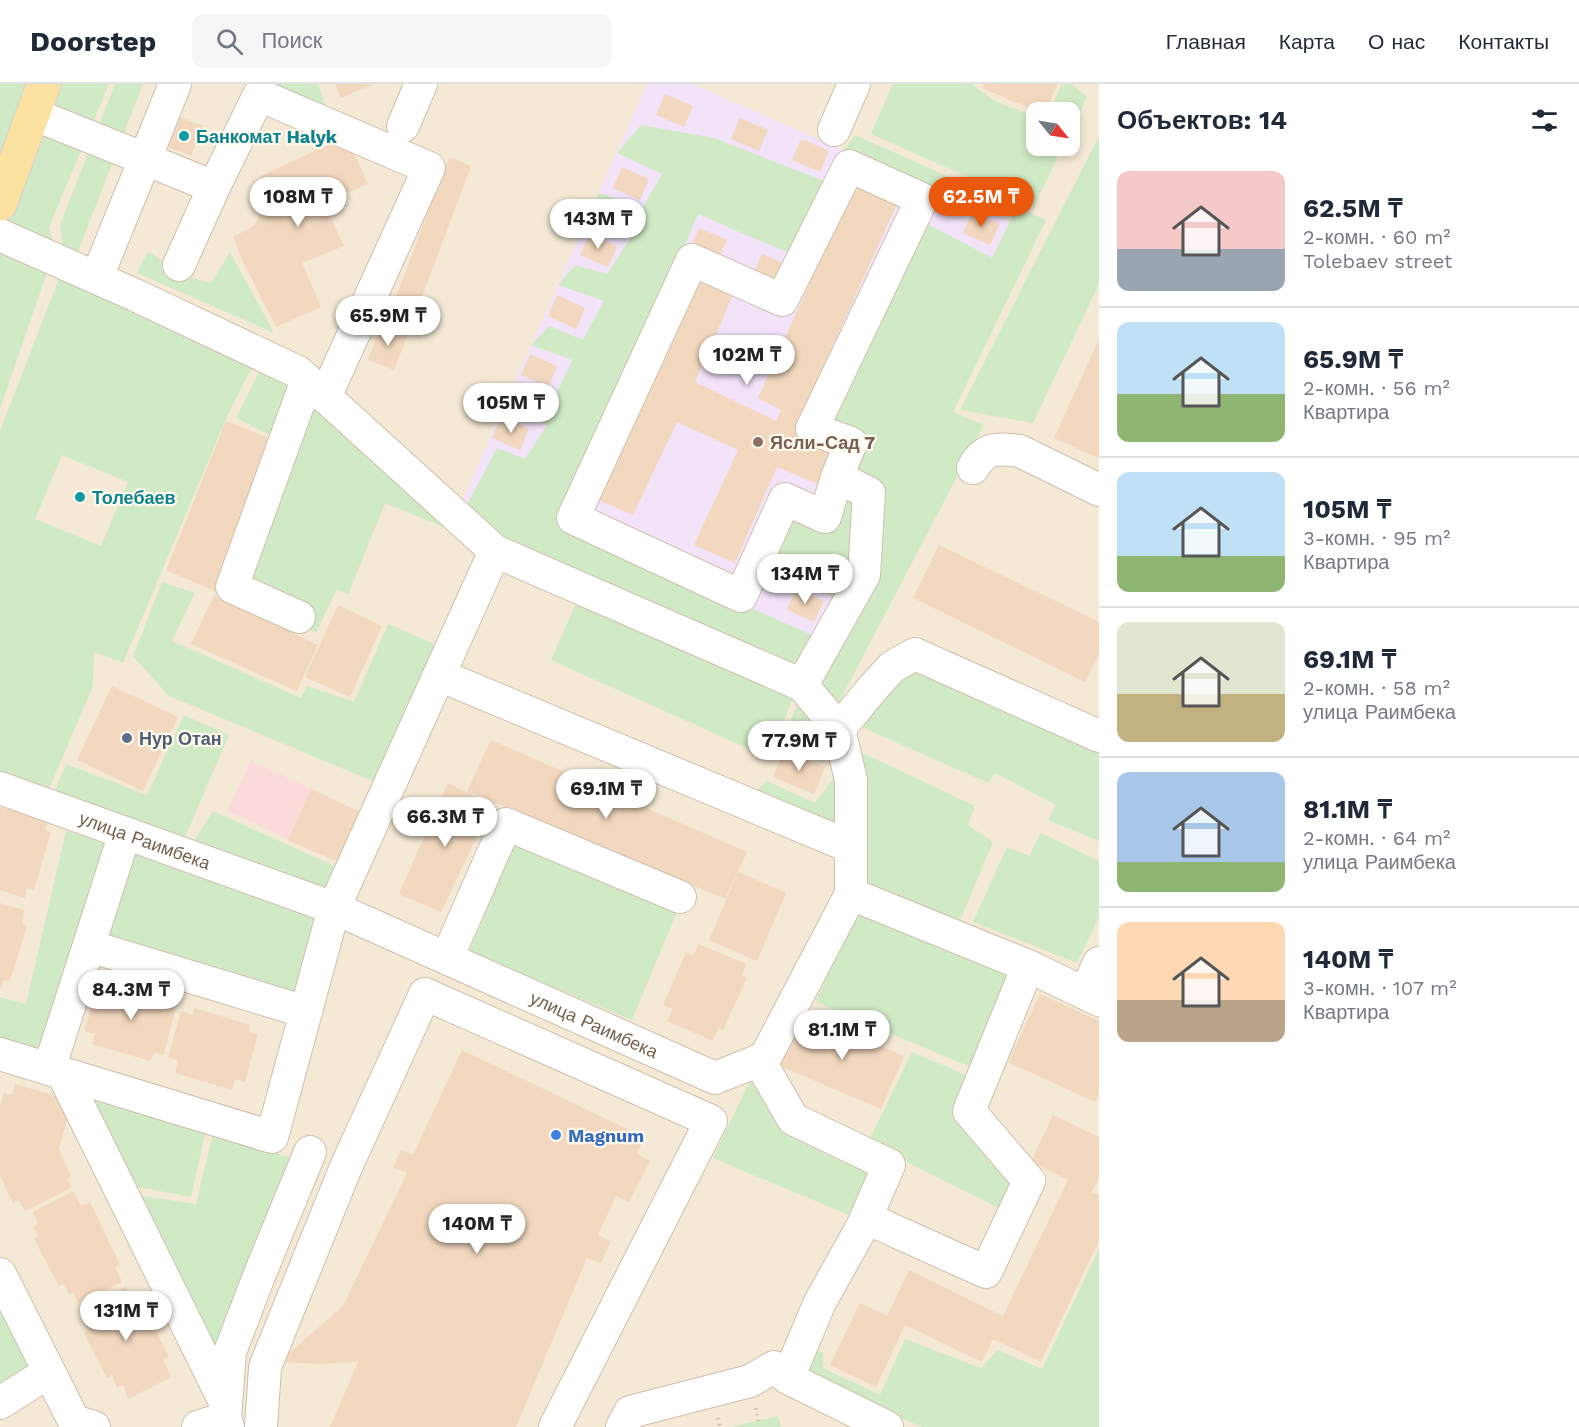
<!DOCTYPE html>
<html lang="ru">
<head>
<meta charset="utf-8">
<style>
  :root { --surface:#fff; --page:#f6f6f7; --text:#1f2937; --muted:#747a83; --line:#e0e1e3; --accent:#ea580c }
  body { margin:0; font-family:"Work Sans",sans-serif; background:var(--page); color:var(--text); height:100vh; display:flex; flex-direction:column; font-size:22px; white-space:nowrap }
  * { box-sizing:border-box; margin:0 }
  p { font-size:20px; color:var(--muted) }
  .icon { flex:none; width:33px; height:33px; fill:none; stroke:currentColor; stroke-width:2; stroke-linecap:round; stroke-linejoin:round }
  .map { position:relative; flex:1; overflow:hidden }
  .details { display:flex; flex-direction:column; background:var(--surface); width:480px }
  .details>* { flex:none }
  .needle { width:39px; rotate:120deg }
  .tools { position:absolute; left:1026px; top:18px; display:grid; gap:12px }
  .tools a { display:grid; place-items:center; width:54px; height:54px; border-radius:12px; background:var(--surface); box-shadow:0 3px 9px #0003; font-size:30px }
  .price { position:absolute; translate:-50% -51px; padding:0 14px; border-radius:21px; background:#fff; color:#222; font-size:20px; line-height:39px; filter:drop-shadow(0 2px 3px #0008) }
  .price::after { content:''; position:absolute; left:50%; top:36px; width:18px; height:14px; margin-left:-9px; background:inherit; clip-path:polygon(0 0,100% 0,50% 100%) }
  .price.on { background:var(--accent); color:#fff }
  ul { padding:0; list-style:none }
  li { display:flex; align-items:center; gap:18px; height:150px; padding:0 18px }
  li+li { border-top:2px solid var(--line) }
  li span { display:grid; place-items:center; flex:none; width:168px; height:120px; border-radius:12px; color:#555 }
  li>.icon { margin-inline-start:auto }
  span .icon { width:72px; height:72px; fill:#fffc; stroke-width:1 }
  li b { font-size:26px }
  h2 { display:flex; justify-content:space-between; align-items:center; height:72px; padding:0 18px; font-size:26px }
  header { display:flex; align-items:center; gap:36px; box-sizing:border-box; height:84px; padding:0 30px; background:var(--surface); border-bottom:2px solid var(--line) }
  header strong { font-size:28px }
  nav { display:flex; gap:33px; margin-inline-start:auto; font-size:21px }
  .search { width:420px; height:54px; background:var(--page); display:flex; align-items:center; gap:15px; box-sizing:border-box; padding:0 21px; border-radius:12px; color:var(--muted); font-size:22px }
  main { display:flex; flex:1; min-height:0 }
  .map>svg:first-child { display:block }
  .residential { fill:#f4e9d5; fill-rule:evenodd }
  .education { fill:#f3e3f9 }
  .medical { fill:#fadadb }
  .green { fill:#d0eac5; fill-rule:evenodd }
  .building { fill:#f2d8be }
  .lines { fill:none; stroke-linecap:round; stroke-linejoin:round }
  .minor-casing { stroke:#cebfad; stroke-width:34 }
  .major-casing { stroke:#dbd5d0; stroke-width:36 }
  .path { stroke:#d7bba1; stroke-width:4; stroke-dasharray:1.5 4.5; stroke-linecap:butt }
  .minor { stroke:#fff; stroke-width:32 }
  .major { stroke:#fbe2a0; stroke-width:33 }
  .culture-dot { fill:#0f9aa8; stroke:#fffaed; stroke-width:2 }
  .education-dot { fill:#8d6e63; stroke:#fffaed; stroke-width:2 }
  .service-dot { fill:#5c6f8a; stroke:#fffaed; stroke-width:2 }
  .shop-dot { fill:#3f7fe0; stroke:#fffaed; stroke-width:2 }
  .labels { text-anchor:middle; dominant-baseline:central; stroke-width:4.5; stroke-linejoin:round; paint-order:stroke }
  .culture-label { font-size:18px; font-weight:bold; fill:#0d838f; stroke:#fffaed; text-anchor:start }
  .education-label { font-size:18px; font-weight:bold; fill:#785e54; stroke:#fffaed; text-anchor:start }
  .service-label { font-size:18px; font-weight:bold; fill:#4e5e75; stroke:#fffaed; text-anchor:start }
  .street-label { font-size:18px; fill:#765f4b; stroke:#fffaed }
  .shop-label { font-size:18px; font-weight:bold; fill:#366cbe; stroke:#fffaed; text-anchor:start }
</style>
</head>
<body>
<header>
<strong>Doorstep</strong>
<div class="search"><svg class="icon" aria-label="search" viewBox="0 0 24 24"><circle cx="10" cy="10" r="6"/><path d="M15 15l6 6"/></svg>Поиск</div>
<nav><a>Главная</a><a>Карта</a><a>О нас</a><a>Контакты</a></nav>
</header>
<main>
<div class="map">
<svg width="1099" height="1343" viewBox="0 0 1099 1343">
  <rect width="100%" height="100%" fill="#fcf6e7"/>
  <path class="residential" d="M0 0H1099V1343H0ZM1036 28H1070V62H1036Z"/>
  <path class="education" d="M647 0H692L1033 148 838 587 462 417Z"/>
  <path class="medical" d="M251 676 311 705 288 755 227 727Z"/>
  <g class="green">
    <path d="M0 0H36L0 99Z"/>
    <path d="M52 0H109L49 143 55 165 0 325V144Z"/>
    <path d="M115 0H143L72 183 259 269 226 335 123 579 94 568 93 602 43 719 0 704V347L65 179 60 141ZM62 371 128 398 101 462 35 435Z"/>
    <path d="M258 0H318L327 28Z"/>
    <path d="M893 0H972L993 16 1036 33V62H1063L1034 122 871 50Z"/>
    <path d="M1062 0H1071L1087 13 1070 49V28H1049Z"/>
    <path d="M641 41 714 54 832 100 798 173 698 130 567 442 814 552 796 587 535 475 463 428 497 364 525 375 547 341 505 327 515 299 556 310 572 276 531 261 549 242 583 256 604 217 558 201 575 181 607 190 630 155 588 140 599 109 643 123 662 90 617 69Z"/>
    <path d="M855 51 1046 136 953 328 984 341 835 626 812 585 870 483 848 392 824 340 920 136 992 174 1012 133 844 66Z"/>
    <path d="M1099 52V200L1033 339 960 326Z"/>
    <path d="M148 167 182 191 211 199 230 168 274 249 137 189Z"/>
    <path d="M263 280 312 311 472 455 385 419 348 511 337 505 316 549 225 506 289 361 236 334Z"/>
    <path d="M846 403 863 412 855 489 840 515 762 483 791 424Z"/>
    <path d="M162 498 195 509 172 557 301 614 307 602 354 618 388 540 441 563 382 701 169 612 133 572Z"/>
    <path d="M578 515 794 611 769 674 551 576Z"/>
    <path d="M917 574 1099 659V757L1048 736 1056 721 995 689 988 699 855 640Z"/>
    <path d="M801 612 841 675 781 658Z"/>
    <path d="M184 631 229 651 182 760 51 716 66 680 147 711Z"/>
    <path d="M856 666 975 722 968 741 993 758 957 844 862 805Z"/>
    <path d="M839 687 843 746 754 709 767 697 815 719Z"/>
    <path d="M213 727 341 785 330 812 193 759Z"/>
    <path d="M66 747 107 757 45 974 0 960V913L26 920Z"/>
    <path d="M125 749 334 824 306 928 89 862Z"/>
    <path d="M1041 749 1099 777V833L1077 879 973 838 1007 763 1029 772Z"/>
    <path d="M514 761 677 828 632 936 469 868Z"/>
    <path d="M857 821 1016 888 975 985 816 918Z"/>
    <path d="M912 968 973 994 1015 1099 1005 1127 868 1059Z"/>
    <path d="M755 986 879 1086 856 1134 713 1074Z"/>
    <path d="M88 1013 206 1045 191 1113 133 1102Z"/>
    <path d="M214 1046 293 1075 219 1273 136 1111 196 1120Z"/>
    <path d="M1099 1164V1343H922L802 1291 810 1263 823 1269V1284L880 1311 905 1255 981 1284 998 1266 1042 1285Z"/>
    <path d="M0 1209 35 1277 0 1301Z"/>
    <path d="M778 1332 781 1343H732Z"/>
  </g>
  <g class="building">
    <path d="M335 0H373L341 14Z"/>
    <path d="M984 0H1058L1045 28H1039L982 4Z"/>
    <path d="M665 10 693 22 684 43 656 31Z"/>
    <path d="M178 32 203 42 191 72 166 62Z"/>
    <path d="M740 34 768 46 759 67 731 55Z"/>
    <path d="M346 52 368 100 324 119 344 162 302 179 321 223 276 243 243 178 233 153 254 142 270 114 261 92Z"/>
    <path d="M801 55 829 67 820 88 792 76Z"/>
    <path d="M449 73 471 82 417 226 394 218Z"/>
    <path d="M622 83 649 95 640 116 613 104Z"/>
    <path d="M855 98 898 118 795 345 836 365 820 401 777 383 735 479 694 461 738 366 677 338 633 431 592 413 696 186 736 204 695 298 776 337 781 326 758 314Z"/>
    <path d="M972 128 1000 140 990 161 963 149Z"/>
    <path d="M699 144 727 156 717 177 690 165Z"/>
    <path d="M589 150 617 162 608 183 580 171Z"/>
    <path d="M762 170 790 182 781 203 753 191Z"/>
    <path d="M557 211 585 224 576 245 548 232Z"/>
    <path d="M382 240 408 250 394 286 368 276Z"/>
    <path d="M1099 255V371L1098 374 1054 354Z"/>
    <path d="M530 270 557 282 548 303 521 291Z"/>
    <path d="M501 333 529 345 520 366 492 354Z"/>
    <path d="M226 337 281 359 217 508 166 486Z"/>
    <path d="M939 461 1099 538V570L1085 598 913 514Z"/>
    <path d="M796 505 824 517 814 538 787 526Z"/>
    <path d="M214 511 318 561 297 607 191 560Z"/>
    <path d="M338 521 382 542 350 613 305 593Z"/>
    <path d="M112 602 178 633 143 707 77 676Z"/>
    <path d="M491 656 747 768 725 815 467 707Z"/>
    <path d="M784 666 825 683 814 710 773 693Z"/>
    <path d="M448 699 492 721 441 828 399 810Z"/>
    <path d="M311 705 364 730 342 780 288 756Z"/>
    <path d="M0 723 48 737 45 746 51 748 34 806 27 804 25 814 0 806Z"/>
    <path d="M738 788 786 809 757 877 709 856Z"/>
    <path d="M0 819 24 826 22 840 27 842 10 897 4 896 0 906Z"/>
    <path d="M699 860 746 880 742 891 747 894 723 946 718 944 713 957 667 937 673 925 663 921 686 869 693 872Z"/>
    <path d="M113 897 168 914 167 921 176 923 164 971 154 969 150 977 92 960 95 950 84 947 99 902 110 905Z"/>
    <path d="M1040 910 1099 937V1009L1095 1018 1008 978Z"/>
    <path d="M194 924 250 941 249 948 258 950 245 998 235 995 232 1006 175 989 178 976 168 974 181 927 193 931Z"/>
    <path d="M802 929 904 972 881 1025 780 982Z"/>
    <path d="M462 966 646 1054 636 1069 650 1077 629 1118 616 1112 598 1151 611 1158 601 1179 587 1174 516 1343H330L358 1278 319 1280 279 1278 343 1222 407 1089 393 1083 401 1066 413 1071Z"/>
    <path d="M15 1000 66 1015 62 1027 69 1029 59 1065 71 1092 67 1095 72 1103 25 1127 19 1116 13 1119 0 1092V1021L4 1008 12 1011Z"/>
    <path d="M1053 1031 1099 1053V1093L1092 1108 1099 1111V1157L1041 1278 993 1255 982 1278 905 1241 876 1303 830 1281 860 1219 887 1232 909 1186 1003 1232 1068 1096 1031 1078Z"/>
    <path d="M73 1107 81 1122 90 1118 120 1181 115 1183 122 1198 78 1219 73 1208 69 1210 64 1200 59 1202 34 1155 38 1151 33 1143 38 1140 33 1128Z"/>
    <path d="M125 1203 131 1215 138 1213 169 1273 163 1275 171 1293 128 1315 123 1301 117 1304 112 1291 107 1294 84 1249 88 1246 84 1236 88 1232 83 1222Z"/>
  </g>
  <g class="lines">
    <g class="minor-casing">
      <g id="minor">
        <path d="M175 0 145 75 214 103 179 181"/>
        <path d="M33 30 145 75 97 193"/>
        <path d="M403 42 421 0"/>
        <path d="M834 46 854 0"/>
        <path d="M214 103 259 11 429 84 325 313"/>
        <path d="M0 151 135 211 298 288 495 467 802 601 839 645 851 696V810"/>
        <path d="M973 384C985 363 997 364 1020 367L1099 406"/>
        <path d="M299 533 232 503 307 296"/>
        <path d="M439 591 851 763"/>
        <path d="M802 601 864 491 869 409 837 393 851 359 812 345 922 115 849 82 782 216 692 176 573 434 741 512 785 415 825 433 837 393"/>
        <path d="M839 645 872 605 892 583 915 570 1099 652"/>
        <path id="s1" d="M0 704 334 824 715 994 765 974 851 810 1028 882 1099 916"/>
        <path d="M89 862 306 928"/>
        <path d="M447 874 506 740 680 813"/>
        <path d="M1085 909 1099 879"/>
        <path d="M0 970 272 1053 334 824 495 467"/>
        <path d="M759 976 793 1035 889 1081 862 1143 820 1218 788 1294"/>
        <path d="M49 985 125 749"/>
        <path d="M63 990 226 1320"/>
        <path d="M866 1134 986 1188 1029 1097 969 1027 1028 882"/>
        <path d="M0 1190 74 1337 94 1343"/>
        <path d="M0 1319 49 1288"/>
        <path d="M198 1343 225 1334"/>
        <path d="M228 1343 225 1334 230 1268 259 1192 310 1068"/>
        <path d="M261 1343 265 1284 267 1278 346 1083 425 910 711 1037 555 1343"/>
        <path d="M622 1343 630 1328 750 1297 774 1283 788 1294 887 1343"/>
      </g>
    </g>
    <g class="major-casing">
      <path id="major" d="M0 120 44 0"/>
    </g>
    <g class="path">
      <path d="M756 1324 758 1337"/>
      <path d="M718 1334 720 1343"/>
    </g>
    <use href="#minor" class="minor"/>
    <use href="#major" class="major"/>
  </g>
  <g class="culture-dot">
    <circle cx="184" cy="52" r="6"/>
    <circle cx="80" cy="413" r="6"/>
  </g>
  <circle class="education-dot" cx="758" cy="358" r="6"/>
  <circle class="service-dot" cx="127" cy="654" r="6"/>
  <circle class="shop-dot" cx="556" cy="1051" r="6"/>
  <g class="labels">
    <g class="culture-label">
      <text x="196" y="52">Банкомат Halyk</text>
      <text x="92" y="413">Толебаев</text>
    </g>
    <g class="education-label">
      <text x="770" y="358">Ясли-Сад 7</text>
    </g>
    <g class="service-label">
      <text x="139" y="654">Нур Отан</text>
    </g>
    <g class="street-label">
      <text stroke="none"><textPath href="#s1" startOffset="154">улица Раимбека</textPath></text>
      <text stroke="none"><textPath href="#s1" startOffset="640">улица Раимбека</textPath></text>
    </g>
    <g class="shop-label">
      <text x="568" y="1051">Magnum</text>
    </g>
  </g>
</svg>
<div class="tools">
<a><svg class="needle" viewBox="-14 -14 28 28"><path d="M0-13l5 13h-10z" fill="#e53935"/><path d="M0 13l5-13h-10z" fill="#747a83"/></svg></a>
</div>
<b class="price" style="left:298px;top:144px">108M ₸</b>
<b class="price on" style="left:981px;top:144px">62.5M ₸</b>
<b class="price" style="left:598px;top:166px">143M ₸</b>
<b class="price" style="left:388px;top:263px">65.9M ₸</b>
<b class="price" style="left:747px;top:302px">102M ₸</b>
<b class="price" style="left:511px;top:350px">105M ₸</b>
<b class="price" style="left:805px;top:521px">134M ₸</b>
<b class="price" style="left:799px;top:688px">77.9M ₸</b>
<b class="price" style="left:606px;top:736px">69.1M ₸</b>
<b class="price" style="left:445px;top:764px">66.3M ₸</b>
<b class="price" style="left:131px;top:937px">84.3M ₸</b>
<b class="price" style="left:842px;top:977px">81.1M ₸</b>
<b class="price" style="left:477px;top:1171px">140M ₸</b>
<b class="price" style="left:126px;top:1258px">131M ₸</b>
</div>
<section class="details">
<h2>Объектов: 14<svg class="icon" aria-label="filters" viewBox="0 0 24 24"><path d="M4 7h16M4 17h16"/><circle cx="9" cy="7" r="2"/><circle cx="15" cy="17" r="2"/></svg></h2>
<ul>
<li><span style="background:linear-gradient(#f6c9c9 65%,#9aa5b1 0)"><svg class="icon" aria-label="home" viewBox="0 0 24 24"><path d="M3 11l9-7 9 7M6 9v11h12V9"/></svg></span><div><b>62.5M ₸</b><p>2-комн. · 60 m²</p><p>Tolebaev street</p></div></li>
<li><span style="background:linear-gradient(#bfe0f5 60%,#8fb573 0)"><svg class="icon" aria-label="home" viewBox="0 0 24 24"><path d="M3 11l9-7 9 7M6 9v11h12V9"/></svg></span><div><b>65.9M ₸</b><p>2-комн. · 56 m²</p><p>Квартира</p></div></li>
<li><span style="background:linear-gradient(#bfe0f5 70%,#8fb573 0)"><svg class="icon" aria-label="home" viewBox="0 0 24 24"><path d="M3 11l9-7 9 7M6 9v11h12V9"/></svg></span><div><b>105M ₸</b><p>3-комн. · 95 m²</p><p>Квартира</p></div></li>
<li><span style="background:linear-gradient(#dfe7d0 60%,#c2b280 0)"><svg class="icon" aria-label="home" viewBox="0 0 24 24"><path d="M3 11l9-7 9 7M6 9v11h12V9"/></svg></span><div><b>69.1M ₸</b><p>2-комн. · 58 m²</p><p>улица Раимбека</p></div></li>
<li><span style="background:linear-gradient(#a9c7e8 75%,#8fb573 0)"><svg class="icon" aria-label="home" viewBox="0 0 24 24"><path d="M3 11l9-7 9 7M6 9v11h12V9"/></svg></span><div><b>81.1M ₸</b><p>2-комн. · 64 m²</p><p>улица Раимбека</p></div></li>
<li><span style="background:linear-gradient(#ffd9b3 65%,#b9a48a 0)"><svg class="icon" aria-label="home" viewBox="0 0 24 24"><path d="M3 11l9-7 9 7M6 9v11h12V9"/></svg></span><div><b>140M ₸</b><p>3-комн. · 107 m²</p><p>Квартира</p></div></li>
</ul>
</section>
</main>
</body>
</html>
